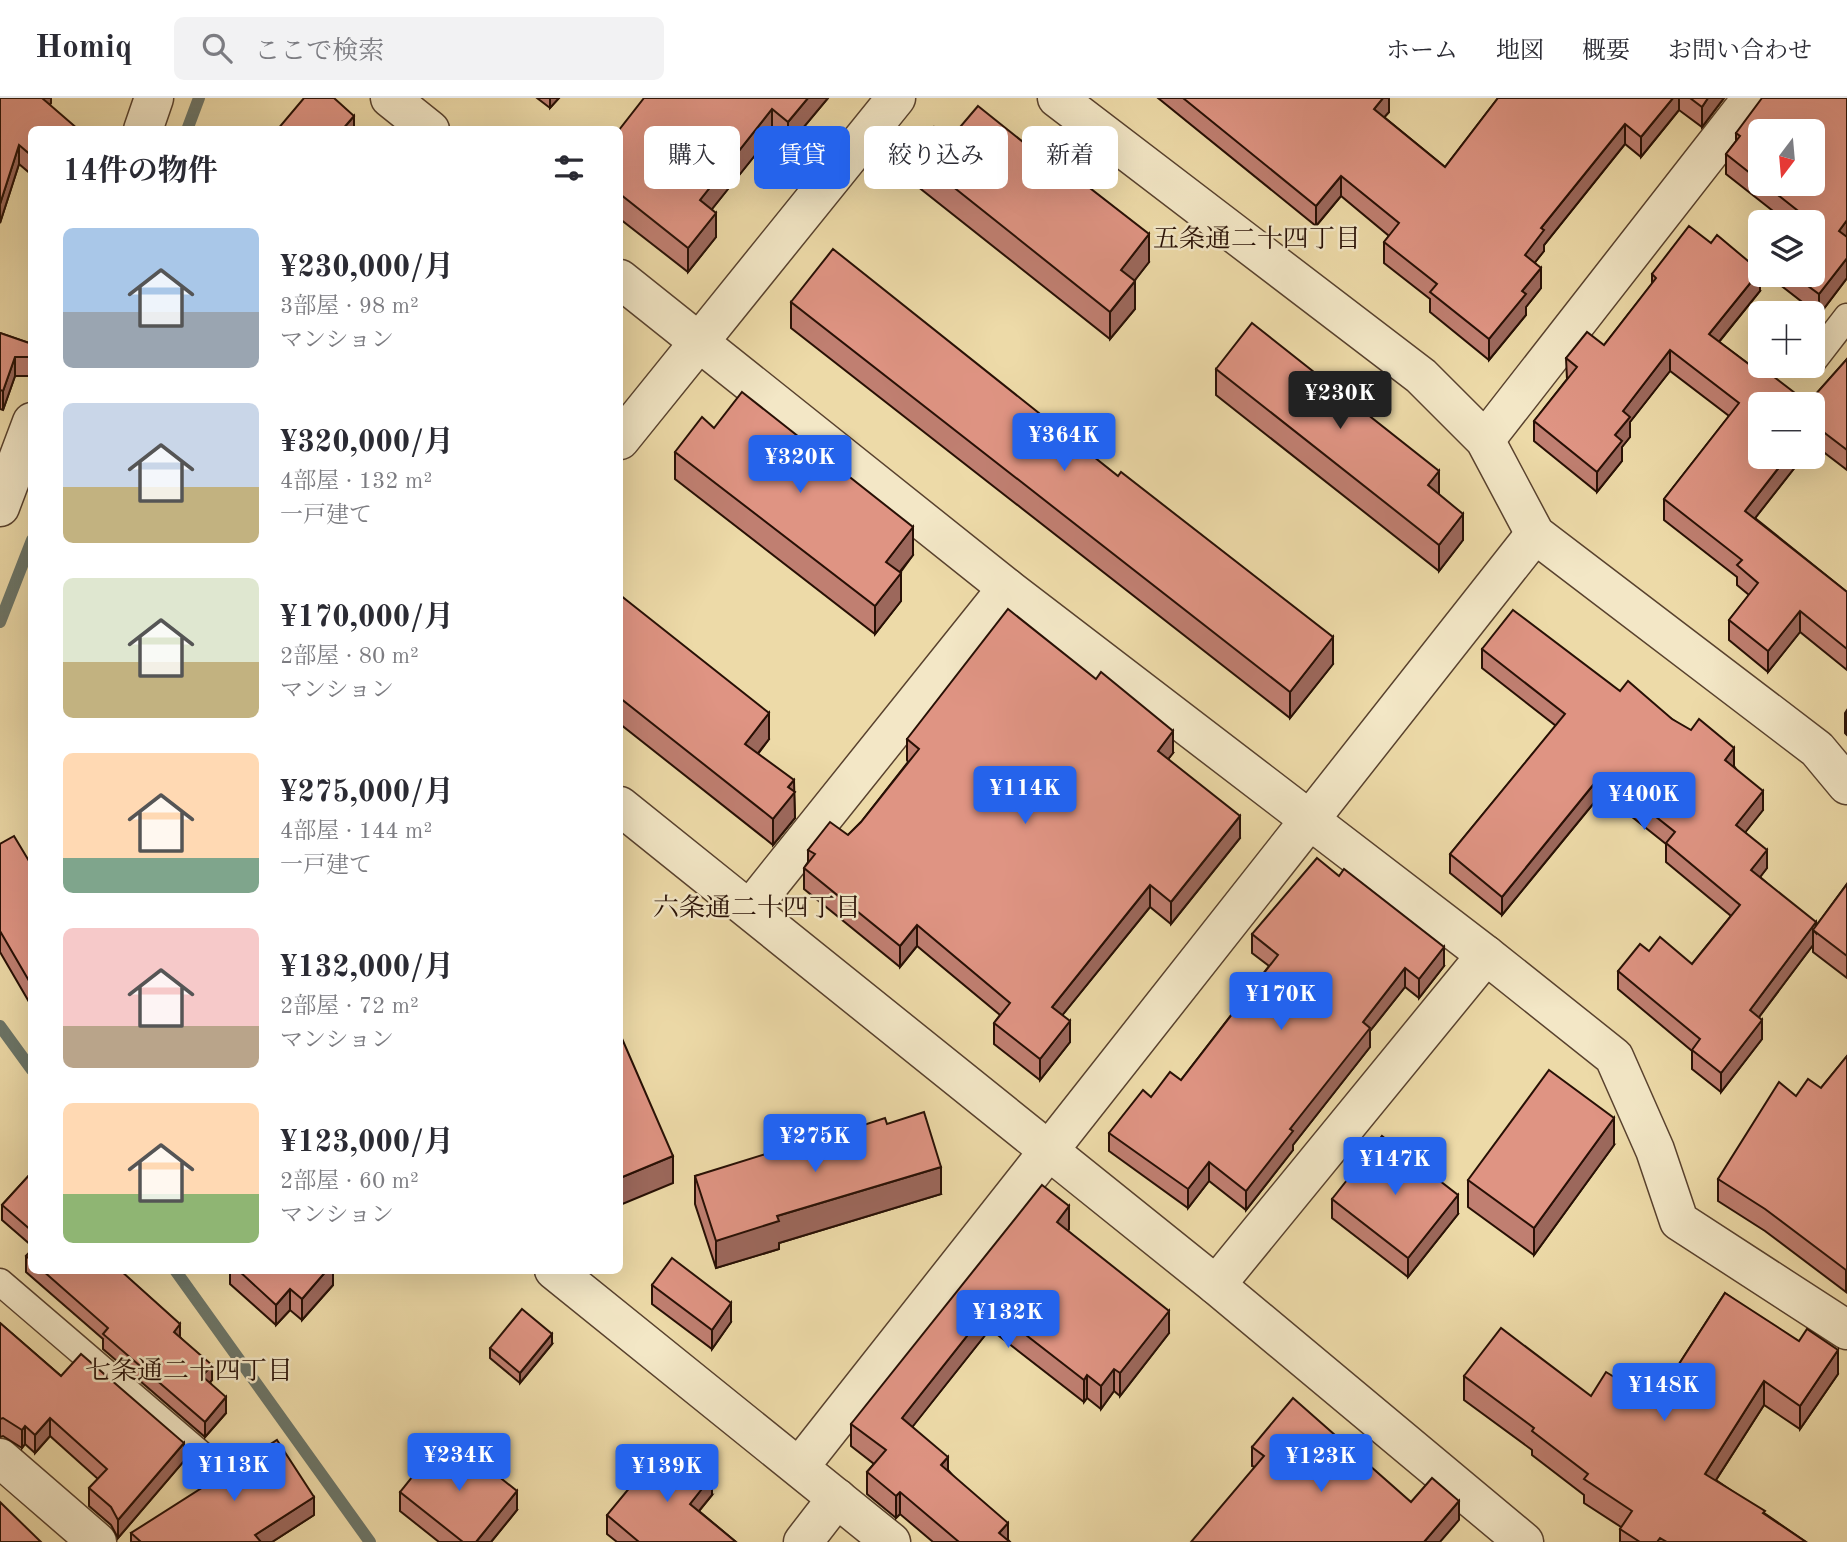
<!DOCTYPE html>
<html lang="ja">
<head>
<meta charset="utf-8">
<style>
  :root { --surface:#fff; --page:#f2f2f3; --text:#2b2b33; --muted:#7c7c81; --line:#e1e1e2; --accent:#2563eb }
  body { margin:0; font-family:"Old Standard TT","Noto Serif JP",serif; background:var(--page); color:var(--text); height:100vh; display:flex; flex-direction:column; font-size:26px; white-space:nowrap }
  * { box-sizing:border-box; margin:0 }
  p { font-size:23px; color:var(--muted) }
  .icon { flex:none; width:38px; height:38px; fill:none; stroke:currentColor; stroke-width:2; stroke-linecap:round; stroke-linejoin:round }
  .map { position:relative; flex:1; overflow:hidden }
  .panel { position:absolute; left:28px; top:28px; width:595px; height:1148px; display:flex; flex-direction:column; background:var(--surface); border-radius:10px; box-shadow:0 7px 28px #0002 }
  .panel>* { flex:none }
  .hud { position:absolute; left:644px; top:28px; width:665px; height:63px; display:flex; gap:14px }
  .needle { width:46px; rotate:196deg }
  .fabs { position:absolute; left:1748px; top:21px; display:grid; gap:14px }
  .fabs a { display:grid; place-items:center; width:77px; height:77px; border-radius:10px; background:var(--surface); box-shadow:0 7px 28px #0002; font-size:35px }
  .price { position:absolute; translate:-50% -60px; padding:0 16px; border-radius:7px; background:var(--accent); color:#fff; font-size:23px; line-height:46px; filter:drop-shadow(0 2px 4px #0008) }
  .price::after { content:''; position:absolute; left:50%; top:42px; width:21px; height:16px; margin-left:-10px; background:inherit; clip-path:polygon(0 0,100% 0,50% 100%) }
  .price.current { background:#222; color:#fff }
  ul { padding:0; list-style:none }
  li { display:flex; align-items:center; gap:21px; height:175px; padding:0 35px }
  li span { display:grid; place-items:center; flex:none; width:196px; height:140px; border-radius:10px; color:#555 }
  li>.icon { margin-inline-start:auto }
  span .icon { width:84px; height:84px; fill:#fffc; stroke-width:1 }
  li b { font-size:30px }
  h2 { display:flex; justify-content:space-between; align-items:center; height:84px; padding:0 35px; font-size:30px }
  .pill { padding:0 24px; border-radius:10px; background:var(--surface); box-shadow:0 7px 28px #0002; font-size:24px; line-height:63px }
  .pill.current { background:var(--accent); color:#fff }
  header { display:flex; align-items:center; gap:42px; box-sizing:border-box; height:98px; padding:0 35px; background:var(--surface); border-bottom:2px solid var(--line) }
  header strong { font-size:33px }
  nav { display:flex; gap:38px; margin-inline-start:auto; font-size:24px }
  .search { width:490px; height:63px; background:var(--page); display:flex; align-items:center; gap:18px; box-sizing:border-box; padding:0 24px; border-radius:10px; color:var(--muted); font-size:26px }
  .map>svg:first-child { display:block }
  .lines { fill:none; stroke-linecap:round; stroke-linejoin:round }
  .stream { stroke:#6c7669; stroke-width:12 }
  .lane-casing { stroke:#59422e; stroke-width:29 }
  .street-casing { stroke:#59422e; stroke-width:41 }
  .lane { stroke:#f3e7c6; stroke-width:26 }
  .street { stroke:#f3e7c6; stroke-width:38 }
  .wall { fill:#c07f71; stroke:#281005; stroke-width:2; fill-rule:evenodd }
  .shaded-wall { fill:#9c685c; stroke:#281005; stroke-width:2 }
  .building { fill:#df9483; stroke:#281005; stroke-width:2 }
  .labels { text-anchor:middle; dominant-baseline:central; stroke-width:5; stroke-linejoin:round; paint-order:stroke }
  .neighbourhood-label { font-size:26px; fill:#281005; stroke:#f3e7c6 }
</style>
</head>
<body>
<header>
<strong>Homiq</strong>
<div class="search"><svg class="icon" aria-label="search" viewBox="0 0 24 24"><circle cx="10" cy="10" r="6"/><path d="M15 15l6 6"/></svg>ここで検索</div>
<nav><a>ホーム</a><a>地図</a><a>概要</a><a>お問い合わせ</a></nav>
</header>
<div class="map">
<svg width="1847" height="1444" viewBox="0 0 1847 1444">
  <rect width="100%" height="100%" fill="#eddaa8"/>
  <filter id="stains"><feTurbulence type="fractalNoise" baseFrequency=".00286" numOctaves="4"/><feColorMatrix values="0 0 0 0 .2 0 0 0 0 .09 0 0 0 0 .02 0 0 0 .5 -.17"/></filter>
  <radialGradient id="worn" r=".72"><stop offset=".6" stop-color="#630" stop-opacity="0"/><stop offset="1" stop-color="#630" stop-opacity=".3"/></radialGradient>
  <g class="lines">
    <g class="stream">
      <path d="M187 32 199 0"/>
      <path d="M0 524 32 442"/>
      <path d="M0 928 32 972"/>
      <path d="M175 1172 370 1444"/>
    </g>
    <g class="lane-casing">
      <g id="lane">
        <path d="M1813 263 1847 219"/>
        <path d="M0 1184 211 1365"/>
      </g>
    </g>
    <g class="street-casing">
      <g id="street">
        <path d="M390 0 430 32"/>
        <path d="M1057 0 1421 278 1485 342 1535 436 1817 651 1847 687"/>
        <path d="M143 32 154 0"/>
        <path d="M620 181 1007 490 1486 857 1614 959 1655 1052 1679 1123 1847 1232"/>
        <path d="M620 342 896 0"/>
        <path d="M1485 342 1752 0"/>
        <path d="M0 409 32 324"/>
        <path d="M620 708 1216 1187 1524 1444"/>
        <path d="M750 811 1007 490"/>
        <path d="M554 1172 891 1444"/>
        <path d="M1216 1187 1486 857"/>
        <path d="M0 1360 97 1444"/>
        <path d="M800 1368 1535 436"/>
        <path d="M803 1444 837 1400"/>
      </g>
    </g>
    <use href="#lane" class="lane"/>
    <use href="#street" class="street"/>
  </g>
  <g class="wall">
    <path d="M0 0H51V5L32 32V77L19 66 0 125Z"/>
    <path d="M537 0H559L550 10Z"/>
    <path d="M828 0 788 48 772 36 712 111 716 139 688 174 620 121V32Z"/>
    <path d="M1158 0H1389V14L1384 19 1445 69 1498 0H1724L1702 29 1679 12 1641 59 1625 46 1544 147V153L1535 164 1541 190 1526 209V217L1489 262 1430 214V201L1384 165V144L1389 138 1341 98 1316 128Z"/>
    <path d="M1847 0V180L1819 217 1775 183V177H1813V124H1787L1726 76V56L1736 43V35ZM1760 33 1813 86H1760Z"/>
    <path d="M950 41 1149 164 1134 183 1135 211 1110 241 912 84V56Z"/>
    <path d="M1652 176 1760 193 1719 244 1762 276 1808 305 1847 261V372L1813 346V306L1760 359H1803L1755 420 1847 494V572L1800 534 1768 574 1729 542V522L1749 497 1737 487V479L1664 422V401L1729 318 1670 273 1630 324V339L1622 349V363L1597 394 1534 343V323L1567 281 1566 260 1604 247 1652 186Z"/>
    <path d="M791 204 1333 566 1290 620 791 230Z"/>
    <path d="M0 235 32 246V278H15L3 312 0 311Z"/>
    <path d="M1216 271 1439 397 1463 442 1439 473 1216 297Z"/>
    <path d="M714 330 913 457 900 475 901 503 875 536 675 381V354Z"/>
    <path d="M620 497 769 641 758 656 794 693 795 720 773 747 620 626Z"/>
    <path d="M1482 551 1620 593 1672 621 1734 668 1763 712 1745 734 1767 770 1760 779 1816 828 1847 786V880L1813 854V847L1759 919 1762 941 1721 994 1692 971V953L1618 891V873L1649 853 1692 866 1731 818 1666 764V746L1602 695 1502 817 1450 775V756L1556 628 1482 570Z"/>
    <path d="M1847 612V637L1845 635V615Z"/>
    <path d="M907 641 1173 655 1168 661 1240 740 1171 826 1150 809 1062 917 1070 944 1040 982 994 946V925L1000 917 917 848 900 869 804 791V770L808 764V752L848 737 861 724 908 664 907 662Z"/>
    <path d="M0 746 32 768V909L0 854Z"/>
    <path d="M1252 836 1444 868 1419 900 1405 889 1370 933V949L1293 1047V1052L1246 1112 1209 1083 1188 1110 1109 1053V1035L1151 999 1181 982 1269 868 1252 855Z"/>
    <path d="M1847 958 1846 1194 1765 1133 1718 1103V1081L1796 998 1821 990Z"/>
    <path d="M887 1026 941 1096 779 1145V1151L716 1170 695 1106V1078L774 1060 836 1040V1036Z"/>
    <path d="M1614 1047 1534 1157 1468 1109V1082Z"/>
    <path d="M32 1074V1148L2 1122V1107Z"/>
    <path d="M1332 1101 1458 1116 1408 1179 1332 1120Z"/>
    <path d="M1069 1131 1068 1133 1169 1235 1120 1298 1114 1293 1101 1311 1087 1300 1084 1304 990 1231 912 1329 948 1372 1010 1444H933L900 1416 896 1420 867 1396V1374L874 1366 851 1348V1326Z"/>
    <path d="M32 1152V1172H120L180 1239 212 1282 210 1284 226 1315 205 1339 103 1251V1241L26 1174V1158Z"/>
    <path d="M230 1172H333V1187L302 1222 290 1212 276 1227 230 1186Z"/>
    <path d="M652 1187 731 1224 712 1251 652 1206Z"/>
    <path d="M1725 1195 1838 1276 1800 1331 1764 1307 1716 1382 1806 1444H1620V1431L1621 1429 1584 1405V1397L1532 1357V1352L1464 1302V1278L1591 1298 1619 1282 1659 1297Z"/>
    <path d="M0 1225 61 1278 184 1363 118 1440 111 1427 89 1408V1390L98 1381 50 1338 35 1355 25 1346 22 1350 3 1338 0 1339Z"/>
    <path d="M552 1246 520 1285 490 1260V1250Z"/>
    <path d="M1252 1349 1411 1404 1459 1422 1255 1369 1252 1368Z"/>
    <path d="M400 1394 517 1412 491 1444H439L400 1413Z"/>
    <path d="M712 1397 699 1413 736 1444H617L607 1436V1417Z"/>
    <path d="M314 1417 272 1444H131V1435Z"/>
  </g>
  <g class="shaded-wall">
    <path d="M40 0H51V5L40 18Z"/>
    <path d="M550 0H559L550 10Z"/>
    <path d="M808 0H828L788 48V24Z"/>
    <path d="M1383 0H1389V14L1374 31V11Z"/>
    <path d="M1673 0H1679V12L1641 59V39Z"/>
    <path d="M1708 0H1724L1702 29V9Z"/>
    <path d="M772 11V36L700 126V102Z"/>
    <path d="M354 18V32H342Z"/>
    <path d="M1625 26V46L1544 147V153L1525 177V157L1541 130Z"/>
    <path d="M19 47V66L0 125V106Z"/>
    <path d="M1341 78V98L1316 128V108Z"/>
    <path d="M716 115V139L688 174V150Z"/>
    <path d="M1847 122V142L1839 133Z"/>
    <path d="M1149 136V164L1121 200V172Z"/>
    <path d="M1847 160V180L1819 217V196Z"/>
    <path d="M1541 170V190L1526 209V217L1489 262V241L1522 193Z"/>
    <path d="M1760 173V193L1709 256V236Z"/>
    <path d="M1135 183V211L1110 241V214Z"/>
    <path d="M1670 252V273L1630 324V339L1622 349V363L1597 394V374L1615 337 1623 313Z"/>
    <path d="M15 259V278L3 312V293Z"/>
    <path d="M1787 359H1803L1745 433V413Z"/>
    <path d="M1439 373V399L1428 387Z"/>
    <path d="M1463 416V442L1439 473V447Z"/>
    <path d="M913 429V457L886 491V464Z"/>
    <path d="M901 475V503L875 536V508Z"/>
    <path d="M1800 513V534L1768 574V553Z"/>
    <path d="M1333 539V566L1290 620V594Z"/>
    <path d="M769 615V641L745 672V646Z"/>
    <path d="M1173 633V655L1158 674V653Z"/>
    <path d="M1734 650V668L1725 680V662Z"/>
    <path d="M1602 676V695L1502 817V799Z"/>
    <path d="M794 682 795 720 773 747V721L788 689Z"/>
    <path d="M1763 693V712L1736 746V727Z"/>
    <path d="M1240 718V740L1171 826V804Z"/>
    <path d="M1767 752V770L1751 791V772Z"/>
    <path d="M1150 787V809L1052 930V909Z"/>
    <path d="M1816 824V835L1813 832V847L1750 931V912Z"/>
    <path d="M917 827V848L900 869V848Z"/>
    <path d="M1444 849V868L1419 900V881Z"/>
    <path d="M1405 870V889L1370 933V949L1293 1047V1052L1246 1112V1093L1290 1031 1363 924Z"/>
    <path d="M1762 922V941L1721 994V975Z"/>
    <path d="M1070 923V944L1040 982V961Z"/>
    <path d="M1614 1020V1047L1534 1157V1130Z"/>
    <path d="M673 1058V1085L620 1107V1080Z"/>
    <path d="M1209 1064V1083L1188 1110V1091Z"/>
    <path d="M941 1069V1096L779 1145V1151L716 1170V1143L777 1118Z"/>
    <path d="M1458 1097V1116L1408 1179V1160Z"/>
    <path d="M1069 1108V1131L1057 1146V1124Z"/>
    <path d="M1847 1171V1192L1846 1194V1172Z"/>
    <path d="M327 1172H333V1187L302 1222V1201Z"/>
    <path d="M290 1191V1212L276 1227V1207Z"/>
    <path d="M731 1205V1224L712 1251V1232Z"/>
    <path d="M990 1209V1231L902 1342V1320Z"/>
    <path d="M1169 1213V1235L1120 1298V1275Z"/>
    <path d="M180 1226V1242L174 1234Z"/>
    <path d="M552 1236V1246L520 1285V1275Z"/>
    <path d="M1838 1252V1276L1800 1331V1308Z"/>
    <path d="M212 1267V1282L202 1293V1278Z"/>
    <path d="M1114 1271V1293L1101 1311V1288Z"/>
    <path d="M1087 1277V1300L1084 1304V1282Z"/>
    <path d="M1764 1283V1307L1705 1399V1376Z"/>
    <path d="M226 1299V1315L205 1339V1324Z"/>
    <path d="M50 1320V1338L35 1355V1337Z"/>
    <path d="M25 1328V1346L22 1350V1332Z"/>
    <path d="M184 1345V1363L118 1440V1422Z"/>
    <path d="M948 1359V1381L941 1367Z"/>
    <path d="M712 1378V1397L690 1424V1406Z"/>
    <path d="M517 1393V1412L491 1444H476Z"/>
    <path d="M900 1394V1416L896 1420V1398Z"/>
    <path d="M314 1399V1417L272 1444H255V1437Z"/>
    <path d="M1459 1403V1422L1440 1444H1424Z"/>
    <path d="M1008 1425V1444L999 1435Z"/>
  </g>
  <g class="building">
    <path d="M0 0H42L79 32H32V58L19 47 0 106Z"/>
    <path d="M304 0H334L354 18 342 32H277Z"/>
    <path d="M644 0H808L788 24 772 11 700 102 716 115 688 150 620 96V32H619Z"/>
    <path d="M1183 0H1383L1374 11 1445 69 1498 0H1673L1641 39 1625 26 1541 130 1544 132 1525 157 1541 170 1522 193 1526 196 1489 241 1430 194 1437 186 1384 144 1399 125 1341 78 1316 108Z"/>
    <path d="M1690 0H1708L1702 9Z"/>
    <path d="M1762 0H1847V122L1839 133 1847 139V160L1819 196 1793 177H1813V124H1804L1807 120 1764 86H1813V33H1760V83L1726 56 1740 38 1736 35Z"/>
    <path d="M978 8 1043 60 1046 56 1149 136 1121 172 1135 183 1110 214 912 56 934 29 950 41Z"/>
    <path d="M1689 128 1711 145 1717 137 1760 173 1709 236 1762 276 1765 272 1808 305 1847 261V352L1813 326V306H1760V359H1787L1745 413 1847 494V551L1800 513 1768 553 1729 522 1758 485 1737 467 1742 462 1664 401 1739 305 1670 252 1623 313 1630 319 1615 337 1622 343 1597 374 1534 323 1577 269 1566 260 1587 234 1604 247 1656 180 1652 176Z"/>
    <path d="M833 151 1118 378 1121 374 1333 539 1290 594 791 204Z"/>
    <path d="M1252 225 1439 373 1428 387 1463 416 1439 447 1216 271Z"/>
    <path d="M0 235 32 246V259H15L3 293 0 292Z"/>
    <path d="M742 294 913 429 886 464 901 475 875 508 675 354 702 319 714 330Z"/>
    <path d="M620 497 769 615 745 646 794 682 788 689 795 694 773 721 620 600Z"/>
    <path d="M1008 511 1096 581 1101 574 1173 633 1158 653 1240 718 1171 804 1150 787 1052 909 1070 923 1040 961 994 925 1010 905 917 827 900 848 804 770 815 756 808 752 830 724 848 737 861 724 919 651 907 641Z"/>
    <path d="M1513 512 1620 593 1628 583 1672 621 1691 632 1699 621 1734 650 1725 662 1763 693 1736 727 1767 752 1751 772 1816 824 1750 912 1762 922 1721 975 1692 952 1700 941 1618 873 1640 846 1649 853 1660 839 1692 866 1740 807 1666 745 1675 734 1602 676 1502 799 1450 756 1565 616 1482 551Z"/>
    <path d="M14 738 32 768V888L0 833V746Z"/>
    <path d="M1317 760 1339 778 1344 771 1444 849 1419 881 1405 870 1363 924 1370 930 1290 1031 1293 1033 1246 1093 1209 1064 1188 1091 1109 1035 1143 992 1151 999 1170 974 1181 982 1278 857 1252 836Z"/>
    <path d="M1847 786V858L1813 832Z"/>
    <path d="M620 936 673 1058 620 1080Z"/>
    <path d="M1847 958V1171L1846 1172 1765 1111 1718 1081 1779 984 1796 998 1808 981 1821 990Z"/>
    <path d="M1549 972 1614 1020 1534 1130 1468 1082Z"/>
    <path d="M924 1014 941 1069 777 1118 779 1123 716 1143 695 1078 772 1054 774 1060 838 1040 836 1036 885 1020 887 1026Z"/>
    <path d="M1382 1038 1458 1097 1408 1160 1332 1101Z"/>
    <path d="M32 1074V1133L2 1107Z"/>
    <path d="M1042 1087 1069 1108 1057 1124 1169 1213 1120 1275 1114 1271 1101 1288 1087 1277 1084 1282 990 1209 902 1320 948 1359 941 1367 1008 1425 999 1435 1010 1444H959L900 1394 896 1398 867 1374 886 1352 851 1326Z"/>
    <path d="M32 1152V1163L26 1158Z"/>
    <path d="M672 1160 731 1205 712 1232 652 1187Z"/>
    <path d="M42 1172H120L180 1226 174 1234 212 1267 202 1278 226 1299 205 1324 103 1236 108 1230Z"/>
    <path d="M238 1172H327L302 1201 290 1191 276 1207Z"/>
    <path d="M1725 1195 1799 1243 1807 1231 1838 1252 1800 1308 1764 1283 1705 1376 1765 1413 1763 1415 1806 1444H1667L1660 1440 1657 1444H1640L1620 1431 1632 1413 1584 1381 1588 1376 1532 1333 1534 1330 1464 1278 1501 1230 1591 1298 1606 1274 1619 1282 1624 1275 1659 1297Z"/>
    <path d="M522 1211 552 1236 520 1275 490 1250Z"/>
    <path d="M0 1225 61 1278 81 1256 184 1345 118 1422 111 1409 89 1390 107 1371 50 1320 35 1337 25 1328 22 1332 3 1320 0 1321Z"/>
    <path d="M1293 1300 1411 1404 1432 1380 1459 1403 1424 1444H1191L1264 1358 1252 1349Z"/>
    <path d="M277 1342 314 1399 255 1437 261 1444H141L131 1435Z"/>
    <path d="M437 1348 453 1362 463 1350 517 1393 476 1444H463L400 1394Z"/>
    <path d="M679 1350 712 1378 690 1406 736 1444H639L607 1417 659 1354 669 1362Z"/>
    <path d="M0 1404 41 1444H0Z"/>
  </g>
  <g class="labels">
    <g class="neighbourhood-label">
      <text x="1257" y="142">五条通二十四丁目</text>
      <text x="757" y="811">六条通二十四丁目</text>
      <text x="189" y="1274">七条通二十四丁目</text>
    </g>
  </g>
  <rect width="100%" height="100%" filter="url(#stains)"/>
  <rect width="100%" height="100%" fill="url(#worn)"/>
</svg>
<div class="fabs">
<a><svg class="needle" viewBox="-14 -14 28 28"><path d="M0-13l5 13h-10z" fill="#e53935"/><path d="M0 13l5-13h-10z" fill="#7c7c81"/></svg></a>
<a><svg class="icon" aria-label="layers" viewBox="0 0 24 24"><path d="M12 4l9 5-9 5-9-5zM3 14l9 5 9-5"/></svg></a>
<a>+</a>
<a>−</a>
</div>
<b class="price current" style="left:1340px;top:333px">¥230K</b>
<b class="price" style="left:1064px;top:375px">¥364K</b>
<b class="price" style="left:800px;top:397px">¥320K</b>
<b class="price" style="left:1025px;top:728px">¥114K</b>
<b class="price" style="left:1644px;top:734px">¥400K</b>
<b class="price" style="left:1281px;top:934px">¥170K</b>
<b class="price" style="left:815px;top:1076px">¥275K</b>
<b class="price" style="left:1395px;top:1099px">¥147K</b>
<b class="price" style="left:1008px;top:1252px">¥132K</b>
<b class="price" style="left:1664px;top:1325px">¥148K</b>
<b class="price" style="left:459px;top:1395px">¥234K</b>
<b class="price" style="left:1321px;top:1396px">¥123K</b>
<b class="price" style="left:234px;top:1405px">¥113K</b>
<b class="price" style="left:667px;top:1406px">¥139K</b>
<div class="hud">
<a class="pill">購入</a>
<a class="pill current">賃貸</a>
<a class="pill">絞り込み</a>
<a class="pill">新着</a>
</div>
<section class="panel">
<h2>14件の物件<svg class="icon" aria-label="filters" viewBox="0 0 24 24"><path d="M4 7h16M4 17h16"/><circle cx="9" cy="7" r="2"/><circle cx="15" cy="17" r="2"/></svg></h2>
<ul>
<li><span style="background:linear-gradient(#a9c7e8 60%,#9aa5b1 0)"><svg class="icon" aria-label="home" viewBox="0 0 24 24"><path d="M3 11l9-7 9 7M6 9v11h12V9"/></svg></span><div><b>¥230,000/月</b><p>3部屋 · 98 m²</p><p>マンション</p></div></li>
<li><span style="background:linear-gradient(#c9d6e8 60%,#c2b280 0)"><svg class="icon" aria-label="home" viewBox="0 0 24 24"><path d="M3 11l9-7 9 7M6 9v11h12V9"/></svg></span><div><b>¥320,000/月</b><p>4部屋 · 132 m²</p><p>一戸建て</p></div></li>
<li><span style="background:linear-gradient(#dfe7d0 60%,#c2b280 0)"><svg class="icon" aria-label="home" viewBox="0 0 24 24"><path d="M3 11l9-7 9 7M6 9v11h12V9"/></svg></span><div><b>¥170,000/月</b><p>2部屋 · 80 m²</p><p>マンション</p></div></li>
<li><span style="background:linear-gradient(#ffd9b3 75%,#7fa58c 0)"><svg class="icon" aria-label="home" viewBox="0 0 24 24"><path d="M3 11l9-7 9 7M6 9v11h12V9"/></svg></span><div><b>¥275,000/月</b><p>4部屋 · 144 m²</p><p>一戸建て</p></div></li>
<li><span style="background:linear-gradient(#f6c9c9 70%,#b9a48a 0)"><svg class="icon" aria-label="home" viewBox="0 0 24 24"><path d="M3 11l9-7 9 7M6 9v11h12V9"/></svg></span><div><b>¥132,000/月</b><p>2部屋 · 72 m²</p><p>マンション</p></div></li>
<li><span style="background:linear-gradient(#ffd9b3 65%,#8fb573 0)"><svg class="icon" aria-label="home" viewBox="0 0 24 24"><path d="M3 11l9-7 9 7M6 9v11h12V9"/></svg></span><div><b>¥123,000/月</b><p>2部屋 · 60 m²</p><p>マンション</p></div></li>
</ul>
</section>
</div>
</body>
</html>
